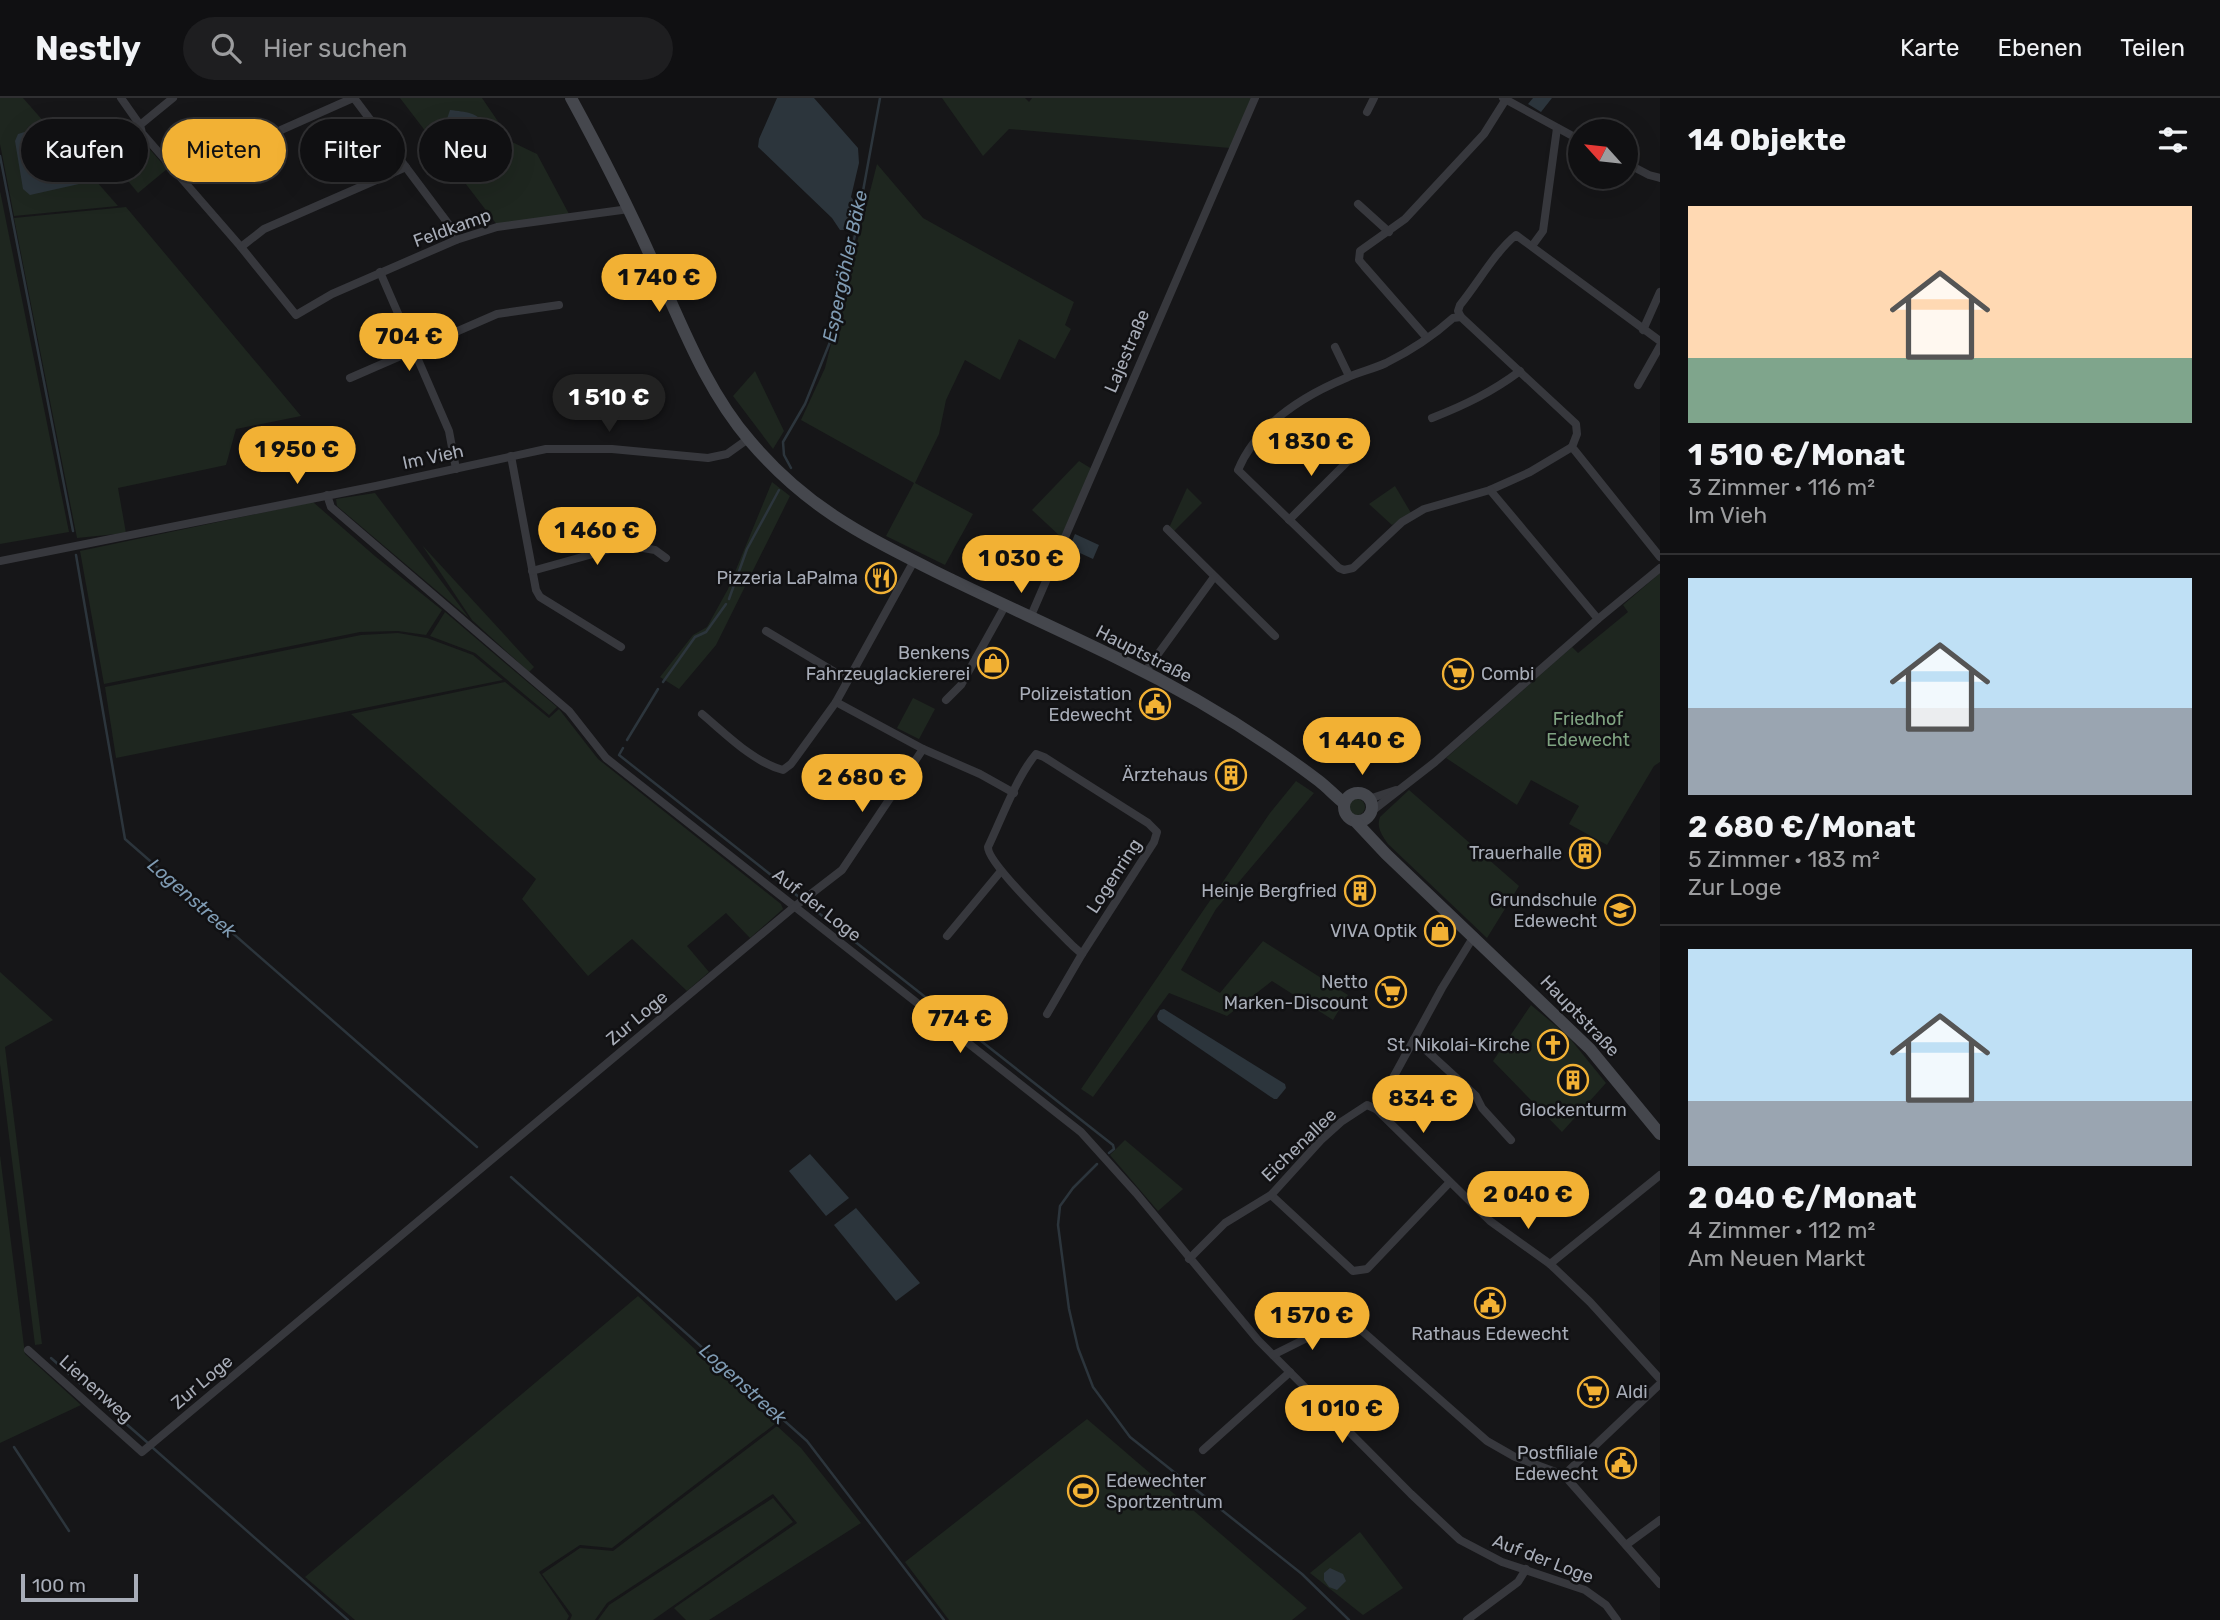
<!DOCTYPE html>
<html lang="de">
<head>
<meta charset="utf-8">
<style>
  :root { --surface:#101012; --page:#1e1e20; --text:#f1f3f6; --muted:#9c9d9f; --line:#303032; --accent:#f2b134 }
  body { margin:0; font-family:Rubik,sans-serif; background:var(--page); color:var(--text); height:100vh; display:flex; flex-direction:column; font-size:26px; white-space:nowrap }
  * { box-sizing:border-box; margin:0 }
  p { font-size:23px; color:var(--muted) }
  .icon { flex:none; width:38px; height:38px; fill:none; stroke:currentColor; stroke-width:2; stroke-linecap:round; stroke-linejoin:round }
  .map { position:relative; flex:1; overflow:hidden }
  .sheet { display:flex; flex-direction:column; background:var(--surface); width:560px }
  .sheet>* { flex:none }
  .hud { position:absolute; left:21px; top:21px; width:665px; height:63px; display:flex; gap:14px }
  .needle { width:46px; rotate:297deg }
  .controls { position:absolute; left:1568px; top:21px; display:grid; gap:14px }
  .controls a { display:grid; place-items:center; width:70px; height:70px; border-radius:50%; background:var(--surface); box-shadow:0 7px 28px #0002,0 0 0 2px var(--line); font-size:35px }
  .scale { position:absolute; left:21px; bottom:18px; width:117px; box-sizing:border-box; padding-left:7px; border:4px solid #a8adb8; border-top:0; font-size:19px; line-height:24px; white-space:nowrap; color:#a8adb8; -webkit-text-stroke:5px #111113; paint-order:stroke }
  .price { position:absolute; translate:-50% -60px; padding:0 16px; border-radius:24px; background:var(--accent); color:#111; font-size:23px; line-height:46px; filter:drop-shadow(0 2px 4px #0008) }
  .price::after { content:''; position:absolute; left:50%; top:42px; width:21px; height:16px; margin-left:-10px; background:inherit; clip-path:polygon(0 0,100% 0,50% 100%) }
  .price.current { background:#222; color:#fff }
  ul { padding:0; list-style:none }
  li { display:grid; align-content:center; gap:14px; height:371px; padding:0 28px }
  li+li { border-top:2px solid var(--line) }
  li span { display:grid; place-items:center; height:217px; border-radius:0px; color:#555 }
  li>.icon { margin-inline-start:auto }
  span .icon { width:126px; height:126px; fill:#fffc; stroke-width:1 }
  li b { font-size:30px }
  h2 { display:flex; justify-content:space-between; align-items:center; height:84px; padding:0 28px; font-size:30px }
  .pill { padding:0 24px; border-radius:32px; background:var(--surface); box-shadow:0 7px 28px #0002,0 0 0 2px var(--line); font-size:24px; line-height:63px }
  .pill.current { background:var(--accent); color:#111 }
  header { display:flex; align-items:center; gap:42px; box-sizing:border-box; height:98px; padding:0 35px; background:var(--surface); border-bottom:2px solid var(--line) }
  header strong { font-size:33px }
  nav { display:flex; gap:38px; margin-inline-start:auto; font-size:24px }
  .search { width:490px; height:63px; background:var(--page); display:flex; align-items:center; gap:18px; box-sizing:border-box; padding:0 24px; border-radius:38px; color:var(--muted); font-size:26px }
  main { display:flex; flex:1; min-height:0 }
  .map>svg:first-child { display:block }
  .green { fill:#1e261f }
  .water { fill:#2c353c }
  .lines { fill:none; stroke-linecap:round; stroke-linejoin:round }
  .stream { stroke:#2c353c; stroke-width:2.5 }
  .minor { stroke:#37383d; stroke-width:8 }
  .secondary { stroke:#45474d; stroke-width:12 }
  .labels { text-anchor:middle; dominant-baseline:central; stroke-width:5; stroke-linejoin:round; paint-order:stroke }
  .street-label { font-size:18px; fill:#a8adb8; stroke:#111113 }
  .poi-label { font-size:18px; fill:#a8adb8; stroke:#111113; text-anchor:end }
  .park-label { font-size:18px; fill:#7fa381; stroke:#111113 }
  .water-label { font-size:19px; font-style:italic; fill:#7f9bb3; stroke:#111113 }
</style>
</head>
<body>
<header>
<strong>Nestly</strong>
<div class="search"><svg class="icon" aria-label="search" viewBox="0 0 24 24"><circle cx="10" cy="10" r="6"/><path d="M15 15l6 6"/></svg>Hier suchen</div>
<nav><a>Karte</a><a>Ebenen</a><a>Teilen</a></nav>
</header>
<main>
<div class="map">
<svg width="1660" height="1522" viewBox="0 0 1660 1522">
  <rect width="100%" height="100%" fill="#161618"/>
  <g class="green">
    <path d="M0 0H23L118 108 14 118 0 46Z"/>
    <path d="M400 0H482L512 44 537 56 569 116 498 128Z"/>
    <path d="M942 0H1025L1029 4 1032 0H1253L1230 50 1009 31 983 58Z"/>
    <path d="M131 30 167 71 138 95 103 53Z"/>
    <path d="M877 66 923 120 1074 204 1065 227 1071 231 1055 261 1019 241 1000 282 965 262 946 302 939 336 915 385 973 416 945 467 886 438 914 385 801 322 825 270Z"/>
    <path d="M0 93 69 434 0 446Z"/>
    <path d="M126 109 301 318 236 331 226 367 118 390 126 435 77 440 14 120Z"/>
    <path d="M755 273 784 333 773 351 733 298Z"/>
    <path d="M1079 363 1092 371 1061 439 1032 412Z"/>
    <path d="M772 384 790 398 716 547 679 591 660 579 693 537 707 529 728 491Z"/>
    <path d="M1395 388 1411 415 1392 427 1369 406Z"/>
    <path d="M1187 390 1202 405 1173 434 1169 430Z"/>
    <path d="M375 395 469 520 337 408 336 401Z"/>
    <path d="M313 404 376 459 442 512 426 537 398 533 360 534 104 586 80 453Z"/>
    <path d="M422 447 534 569 529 574 472 522Z"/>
    <path d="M1660 475V664L1654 668 1607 747 1569 726 1579 708 1531 682 1517 707 1446 660 1572 549 1578 555 1628 514 1623 507Z"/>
    <path d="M445 514 557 609 549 617 475 555 430 538Z"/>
    <path d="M398 535 427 540 473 557 503 582 116 660 105 589 361 537Z"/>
    <path d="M505 584 549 620 559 611 598 661 781 806 783 811 750 840 726 815 687 848 709 874 687 893 632 841 588 878 522 801 536 781 351 616Z"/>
    <path d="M913 600 935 611 919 641 897 630Z"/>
    <path d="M1296 683 1314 695 1216 811 1181 872 1220 895 1263 843 1348 897 1333 922 1272 883 1227 918 1169 895 1093 999 1081 991 1270 715Z"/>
    <path d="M1409 692 1519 788 1487 840 1388 746C1382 737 1376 729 1380 719Z"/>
    <circle cx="1357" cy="709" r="8"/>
    <path d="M0 874 53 922 5 949 42 1246 35 1247 0 966Z"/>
    <path d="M1531 907 1568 938 1606 985 1562 1034 1493 963Z"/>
    <path d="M1125 1042 1183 1091 1158 1113 1110 1057Z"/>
    <path d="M0 1057 25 1256 81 1307 0 1345Z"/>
    <path d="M638 1198 775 1326 612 1450 580 1447 539 1474 569 1518 567 1522H355L305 1479Z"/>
    <path d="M1087 1321 1307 1510 1292 1522H949L905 1464Z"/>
    <path d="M777 1328 801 1350 861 1425 709 1522H686L674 1510 797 1425 773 1396 607 1505 595 1522H570L572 1517 542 1476 580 1450 613 1453Z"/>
    <path d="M773 1400 793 1424 653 1522H598L609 1507Z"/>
    <path d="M1360 1434 1403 1490 1363 1517 1310 1475Z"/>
  </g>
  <g class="water">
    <path d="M777 0H814L858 50 859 65 851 99 857 107 853 132H840L832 120 758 49 759 41Z"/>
    <path d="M1533 0H1552L1541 14 1528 6Z"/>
    <path d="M450 12C466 14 477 14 487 28L479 50 489 58 495 66 485 71 469 58 447 21Z"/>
    <path d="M31 32 62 65 78 78 79 86 30 97 23 91 15 43 18 36Z"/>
    <path d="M1075 436 1099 447 1093 461 1069 450Z"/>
    <path d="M1164 911 1285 986 1286 990 1277 1001H1274L1158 922 1157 918 1160 912Z"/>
    <path d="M810 1056 849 1100 826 1118 789 1073Z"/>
    <path d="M856 1110 920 1185 896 1203 834 1127Z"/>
    <path d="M1330 1470 1343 1476 1346 1483 1337 1492 1329 1489 1324 1482V1475Z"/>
  </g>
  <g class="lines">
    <g class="stream">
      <path d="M0 58 73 433"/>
      <path d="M791 370 784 357 783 344 805 306 832 239 855 137 880 0"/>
      <path d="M76 457 125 741 477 1049"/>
      <path d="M729 501 747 451 779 392"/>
      <path d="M663 584 695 539 706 534 726 506"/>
      <path d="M627 642 658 591"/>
      <path d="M623 650 619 657 799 799"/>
      <path d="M811 809 1113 1047 1114 1051 1109 1055"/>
      <path d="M1097 1066 1073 1090 1060 1108 1058 1127 1069 1211 1078 1250 1093 1289 1130 1339 1302 1476 1349 1522"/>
      <path d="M511 1079 807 1343 944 1522"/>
      <path d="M51 1260 148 1345"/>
      <path d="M14 1349 69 1433"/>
      <path d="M153 1350 348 1522"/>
    </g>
    <g class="minor">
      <path d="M121 0 140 27"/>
      <path d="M173 0 140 27 142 35 241 149 296 217 332 196 456 142 497 129 629 111"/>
      <path d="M354 0 453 132 456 142"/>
      <path d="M1503 0 1580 42"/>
      <path d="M1367 14 1374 0"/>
      <path d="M268 48 281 32 353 0"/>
      <path d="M1626 65 1649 77 1660 80"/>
      <path d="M1358 106 1389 134"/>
      <path d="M1532 148 1543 133 1557 30"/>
      <path d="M241 149 264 131 406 69"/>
      <path d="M380 174 449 333 456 371"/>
      <path d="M1461 219 1576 326 1577 336 1572 349 1660 459"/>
      <path d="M1643 232 1660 194"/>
      <path d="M1427 240 1364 168 1359 162 1360 153 1405 121 1484 36 1506 1"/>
      <path d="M1335 249 1349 278"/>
      <path d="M350 280 497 216 559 207"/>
      <path d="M1638 287 1660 248"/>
      <path d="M1432 320C1465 307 1492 294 1520 273"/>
      <path d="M1572 349 1530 374 1490 392 1424 411 1402 424 1353 470 1344 472 1339 470 1238 372C1257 327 1303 298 1346 280 1359 274 1373 271 1386 265 1410 253 1433 238 1453 220L1461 219 1458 213 1460 207C1478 185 1495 154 1516 137L1660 243"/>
      <path d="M511 358 536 492 540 499 621 549"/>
      <path d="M1490 392 1598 521"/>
      <path d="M327 397 331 409 569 613 606 660 1081 1034 1136 1095 1258 1242 1411 1396 1460 1442 1502 1464 1585 1492 1606 1507 1617 1522"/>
      <path d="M1289 422 1353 358"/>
      <path d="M1167 431 1275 538"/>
      <path d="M0 463 376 388 546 351H612L708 360 727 356 748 341"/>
      <path d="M914 463 836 604 923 651 980 676 1014 695"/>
      <path d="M532 473 625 447 655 452 666 460"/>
      <path d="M1030 520 1255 0"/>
      <path d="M766 533 848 582"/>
      <path d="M1145 574 1214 479"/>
      <path d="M946 602 961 587 1005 508"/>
      <path d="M702 616C726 636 753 664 783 672L791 666 836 604"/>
      <path d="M1036 656 1044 659 1148 725 1157 734 1154 744 1082 856 1074 849C1059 834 987 765 988 749 1001 722 1017 678 1036 656Z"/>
      <path d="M1369 701 1396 692"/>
      <path d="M1372 713 1435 664 1598 521 1660 470"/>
      <path d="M947 838 1001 773"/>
      <path d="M1047 916 1082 856"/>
      <path d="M1414 941 1476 998 1482 1010 1511 1042"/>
      <path d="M1376 1011 1490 1123 1550 1166 1590 1204 1660 1281"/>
      <path d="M1271 1097 1353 1173 1367 1171 1449 1085"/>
      <path d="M1189 1161 1225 1125 1271 1097 1321 1042 1341 1024 1367 1007 1376 1011 1442 890 1474 838"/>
      <path d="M1550 1166 1660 1077"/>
      <path d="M28 1252 142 1354 794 809 842 772 923 651"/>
      <path d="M1273 1257 1337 1225 1346 1222 1352 1224 1487 1343 1515 1359 1564 1377 1660 1486"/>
      <path d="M1203 1352 1290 1274"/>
      <path d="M1564 1377 1660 1286"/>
      <path d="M1626 1447 1660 1422"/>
      <path d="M1467 1522 1518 1484 1526 1471"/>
    </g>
    <g class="secondary">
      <path d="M571 0C601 55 629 110 654 166 682 227 706 292 750 343 806 409 861 436 936 474 997 504 1058 531 1119 561 1189 595 1257 636 1319 683 1328 690 1335 698 1344 705"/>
      <circle cx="1358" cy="709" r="14"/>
      <path d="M1356 724 1386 756 1590 951 1660 1036"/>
    </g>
  </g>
  <defs>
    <g id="restaurant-ring" transform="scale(1.575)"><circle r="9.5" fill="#111113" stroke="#f2b134" stroke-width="1.5"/><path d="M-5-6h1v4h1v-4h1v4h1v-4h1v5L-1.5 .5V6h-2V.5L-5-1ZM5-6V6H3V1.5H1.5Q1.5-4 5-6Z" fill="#f2b134"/></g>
    <g id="shop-ring" transform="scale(1.575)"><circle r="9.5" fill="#111113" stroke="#f2b134" stroke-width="1.5"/><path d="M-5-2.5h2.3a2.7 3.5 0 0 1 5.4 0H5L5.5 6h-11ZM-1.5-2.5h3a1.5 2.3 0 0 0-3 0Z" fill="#f2b134"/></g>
    <g id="supermarket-ring" transform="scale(1.575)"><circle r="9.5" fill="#111113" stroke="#f2b134" stroke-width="1.5"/><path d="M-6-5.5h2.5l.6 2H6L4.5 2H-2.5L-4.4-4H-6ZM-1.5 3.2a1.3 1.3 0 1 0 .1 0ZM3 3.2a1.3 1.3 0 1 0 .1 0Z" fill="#f2b134"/></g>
    <g id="civic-ring" transform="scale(1.575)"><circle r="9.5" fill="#111113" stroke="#f2b134" stroke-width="1.5"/><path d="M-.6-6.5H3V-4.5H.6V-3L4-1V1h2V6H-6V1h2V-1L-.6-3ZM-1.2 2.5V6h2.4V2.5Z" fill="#f2b134"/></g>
    <g id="building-ring" transform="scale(1.575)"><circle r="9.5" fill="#111113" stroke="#f2b134" stroke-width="1.5"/><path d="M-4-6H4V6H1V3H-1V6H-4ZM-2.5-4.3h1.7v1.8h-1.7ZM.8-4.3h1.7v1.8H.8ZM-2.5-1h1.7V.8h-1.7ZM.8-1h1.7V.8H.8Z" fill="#f2b134"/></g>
    <g id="school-ring" transform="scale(1.575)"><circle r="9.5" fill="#111113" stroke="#f2b134" stroke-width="1.5"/><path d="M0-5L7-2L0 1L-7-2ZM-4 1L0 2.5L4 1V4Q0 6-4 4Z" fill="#f2b134"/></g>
    <g id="church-ring" transform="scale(1.575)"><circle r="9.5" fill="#111113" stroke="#f2b134" stroke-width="1.5"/><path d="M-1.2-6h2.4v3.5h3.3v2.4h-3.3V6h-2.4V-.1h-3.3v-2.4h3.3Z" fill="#f2b134"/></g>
    <g id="stadium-ring" transform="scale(1.575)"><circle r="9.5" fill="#111113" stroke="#f2b134" stroke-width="1.5"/><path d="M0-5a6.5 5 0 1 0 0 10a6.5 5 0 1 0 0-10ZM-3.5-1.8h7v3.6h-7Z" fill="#f2b134"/></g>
  </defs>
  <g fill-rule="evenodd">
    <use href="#restaurant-ring" x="881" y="480"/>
    <use href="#shop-ring" x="993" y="565"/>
    <use href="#supermarket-ring" x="1458" y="576"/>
    <use href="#civic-ring" x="1155" y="606"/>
    <use href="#building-ring" x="1231" y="677"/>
    <use href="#building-ring" x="1585" y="755"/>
    <use href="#building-ring" x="1360" y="793"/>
    <use href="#school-ring" x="1620" y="812"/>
    <use href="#shop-ring" x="1440" y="833"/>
    <use href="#supermarket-ring" x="1391" y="894"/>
    <use href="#church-ring" x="1553" y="947"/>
    <use href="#building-ring" x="1573" y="982"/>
    <use href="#civic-ring" x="1490" y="1205"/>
    <use href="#supermarket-ring" x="1593" y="1294"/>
    <use href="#civic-ring" x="1621" y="1365"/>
    <use href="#stadium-ring" x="1083" y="1393"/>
  </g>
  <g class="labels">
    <g class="street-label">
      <text transform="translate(452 130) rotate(-20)">Feldkamp</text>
      <text transform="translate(1127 253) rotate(-67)">Lajestraße</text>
      <text transform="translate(433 359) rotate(-12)">Im Vieh</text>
      <text transform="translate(1144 556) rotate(27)">Hauptstraße</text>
      <text transform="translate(1114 778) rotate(-57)">Logenring</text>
      <text transform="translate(817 807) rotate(38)">Auf der Loge</text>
      <text transform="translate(1580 918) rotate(46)">Hauptstraße</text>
      <text transform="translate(637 920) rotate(-40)">Zur Loge</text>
      <text transform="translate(1299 1047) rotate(-44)">Eichenallee</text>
      <text transform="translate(202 1284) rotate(-40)">Zur Loge</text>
      <text transform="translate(96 1291) rotate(42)">Lienenweg</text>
      <text transform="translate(1543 1461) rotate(21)">Auf der Loge</text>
    </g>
    <g class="poi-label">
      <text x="858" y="480">Pizzeria LaPalma</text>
      <text x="970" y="555">Benkens<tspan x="970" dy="21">Fahrzeuglackiererei</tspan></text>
      <text x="1481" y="576" text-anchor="start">Combi</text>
      <text x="1132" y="596">Polizeistation<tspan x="1132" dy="21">Edewecht</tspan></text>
      <text x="1208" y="677">Ärztehaus</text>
      <text x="1562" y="755">Trauerhalle</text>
      <text x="1337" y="793">Heinje Bergfried</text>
      <text x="1597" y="802">Grundschule<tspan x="1597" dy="21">Edewecht</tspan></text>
      <text x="1417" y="833">VIVA Optik</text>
      <text x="1368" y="884">Netto<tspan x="1368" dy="21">Marken-Discount</tspan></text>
      <text x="1530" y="947">St. Nikolai-Kirche</text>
      <text x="1573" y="1012" text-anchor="middle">Glockenturm</text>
      <text x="1490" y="1236" text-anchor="middle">Rathaus Edewecht</text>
      <text x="1616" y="1294" text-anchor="start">Aldi</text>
      <text x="1598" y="1355">Postfiliale<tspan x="1598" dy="21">Edewecht</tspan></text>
      <text x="1106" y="1383" text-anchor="start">Edewechter<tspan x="1106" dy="21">Sportzentrum</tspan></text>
    </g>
    <g class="park-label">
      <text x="1588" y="621">Friedhof<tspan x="1588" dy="21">Edewecht</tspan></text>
    </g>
    <g class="water-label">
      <text transform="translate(845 168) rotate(-78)">Espergöhler Bäke</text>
      <text transform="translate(192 800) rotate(41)">Logenstreek</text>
      <text transform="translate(743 1286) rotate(42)">Logenstreek</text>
    </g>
  </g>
</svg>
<div class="controls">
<a><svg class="needle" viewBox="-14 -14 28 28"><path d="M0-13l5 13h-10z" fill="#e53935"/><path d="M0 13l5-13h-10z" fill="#9c9d9f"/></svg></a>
</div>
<div class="scale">100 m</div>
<b class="price" style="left:659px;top:216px">1 740 €</b>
<b class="price" style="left:409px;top:275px">704 €</b>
<b class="price current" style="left:609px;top:336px">1 510 €</b>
<b class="price" style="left:1311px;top:380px">1 830 €</b>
<b class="price" style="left:297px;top:388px">1 950 €</b>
<b class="price" style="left:597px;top:469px">1 460 €</b>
<b class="price" style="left:1021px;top:497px">1 030 €</b>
<b class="price" style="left:1362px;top:679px">1 440 €</b>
<b class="price" style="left:862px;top:716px">2 680 €</b>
<b class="price" style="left:960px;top:957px">774 €</b>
<b class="price" style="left:1423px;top:1037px">834 €</b>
<b class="price" style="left:1528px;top:1133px">2 040 €</b>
<b class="price" style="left:1312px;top:1254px">1 570 €</b>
<b class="price" style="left:1342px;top:1347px">1 010 €</b>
<div class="hud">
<a class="pill">Kaufen</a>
<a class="pill current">Mieten</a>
<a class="pill">Filter</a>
<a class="pill">Neu</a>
</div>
</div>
<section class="sheet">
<h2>14 Objekte<svg class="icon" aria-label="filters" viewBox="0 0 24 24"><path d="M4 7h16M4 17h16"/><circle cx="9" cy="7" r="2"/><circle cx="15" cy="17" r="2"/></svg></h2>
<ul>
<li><span style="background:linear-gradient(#ffd9b3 70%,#7fa58c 0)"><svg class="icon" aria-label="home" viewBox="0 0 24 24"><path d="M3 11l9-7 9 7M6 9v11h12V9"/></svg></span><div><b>1 510 €/Monat</b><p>3 Zimmer · 116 m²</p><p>Im Vieh</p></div></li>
<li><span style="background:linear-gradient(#bfe0f5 60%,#9aa5b1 0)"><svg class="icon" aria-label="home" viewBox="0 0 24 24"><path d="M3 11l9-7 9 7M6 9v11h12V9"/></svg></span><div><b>2 680 €/Monat</b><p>5 Zimmer · 183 m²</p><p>Zur Loge</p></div></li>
<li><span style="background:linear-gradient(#bfe0f5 70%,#9aa5b1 0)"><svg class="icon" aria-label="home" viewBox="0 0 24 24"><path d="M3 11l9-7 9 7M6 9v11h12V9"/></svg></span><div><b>2 040 €/Monat</b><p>4 Zimmer · 112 m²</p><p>Am Neuen Markt</p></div></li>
</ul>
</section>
</main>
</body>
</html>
